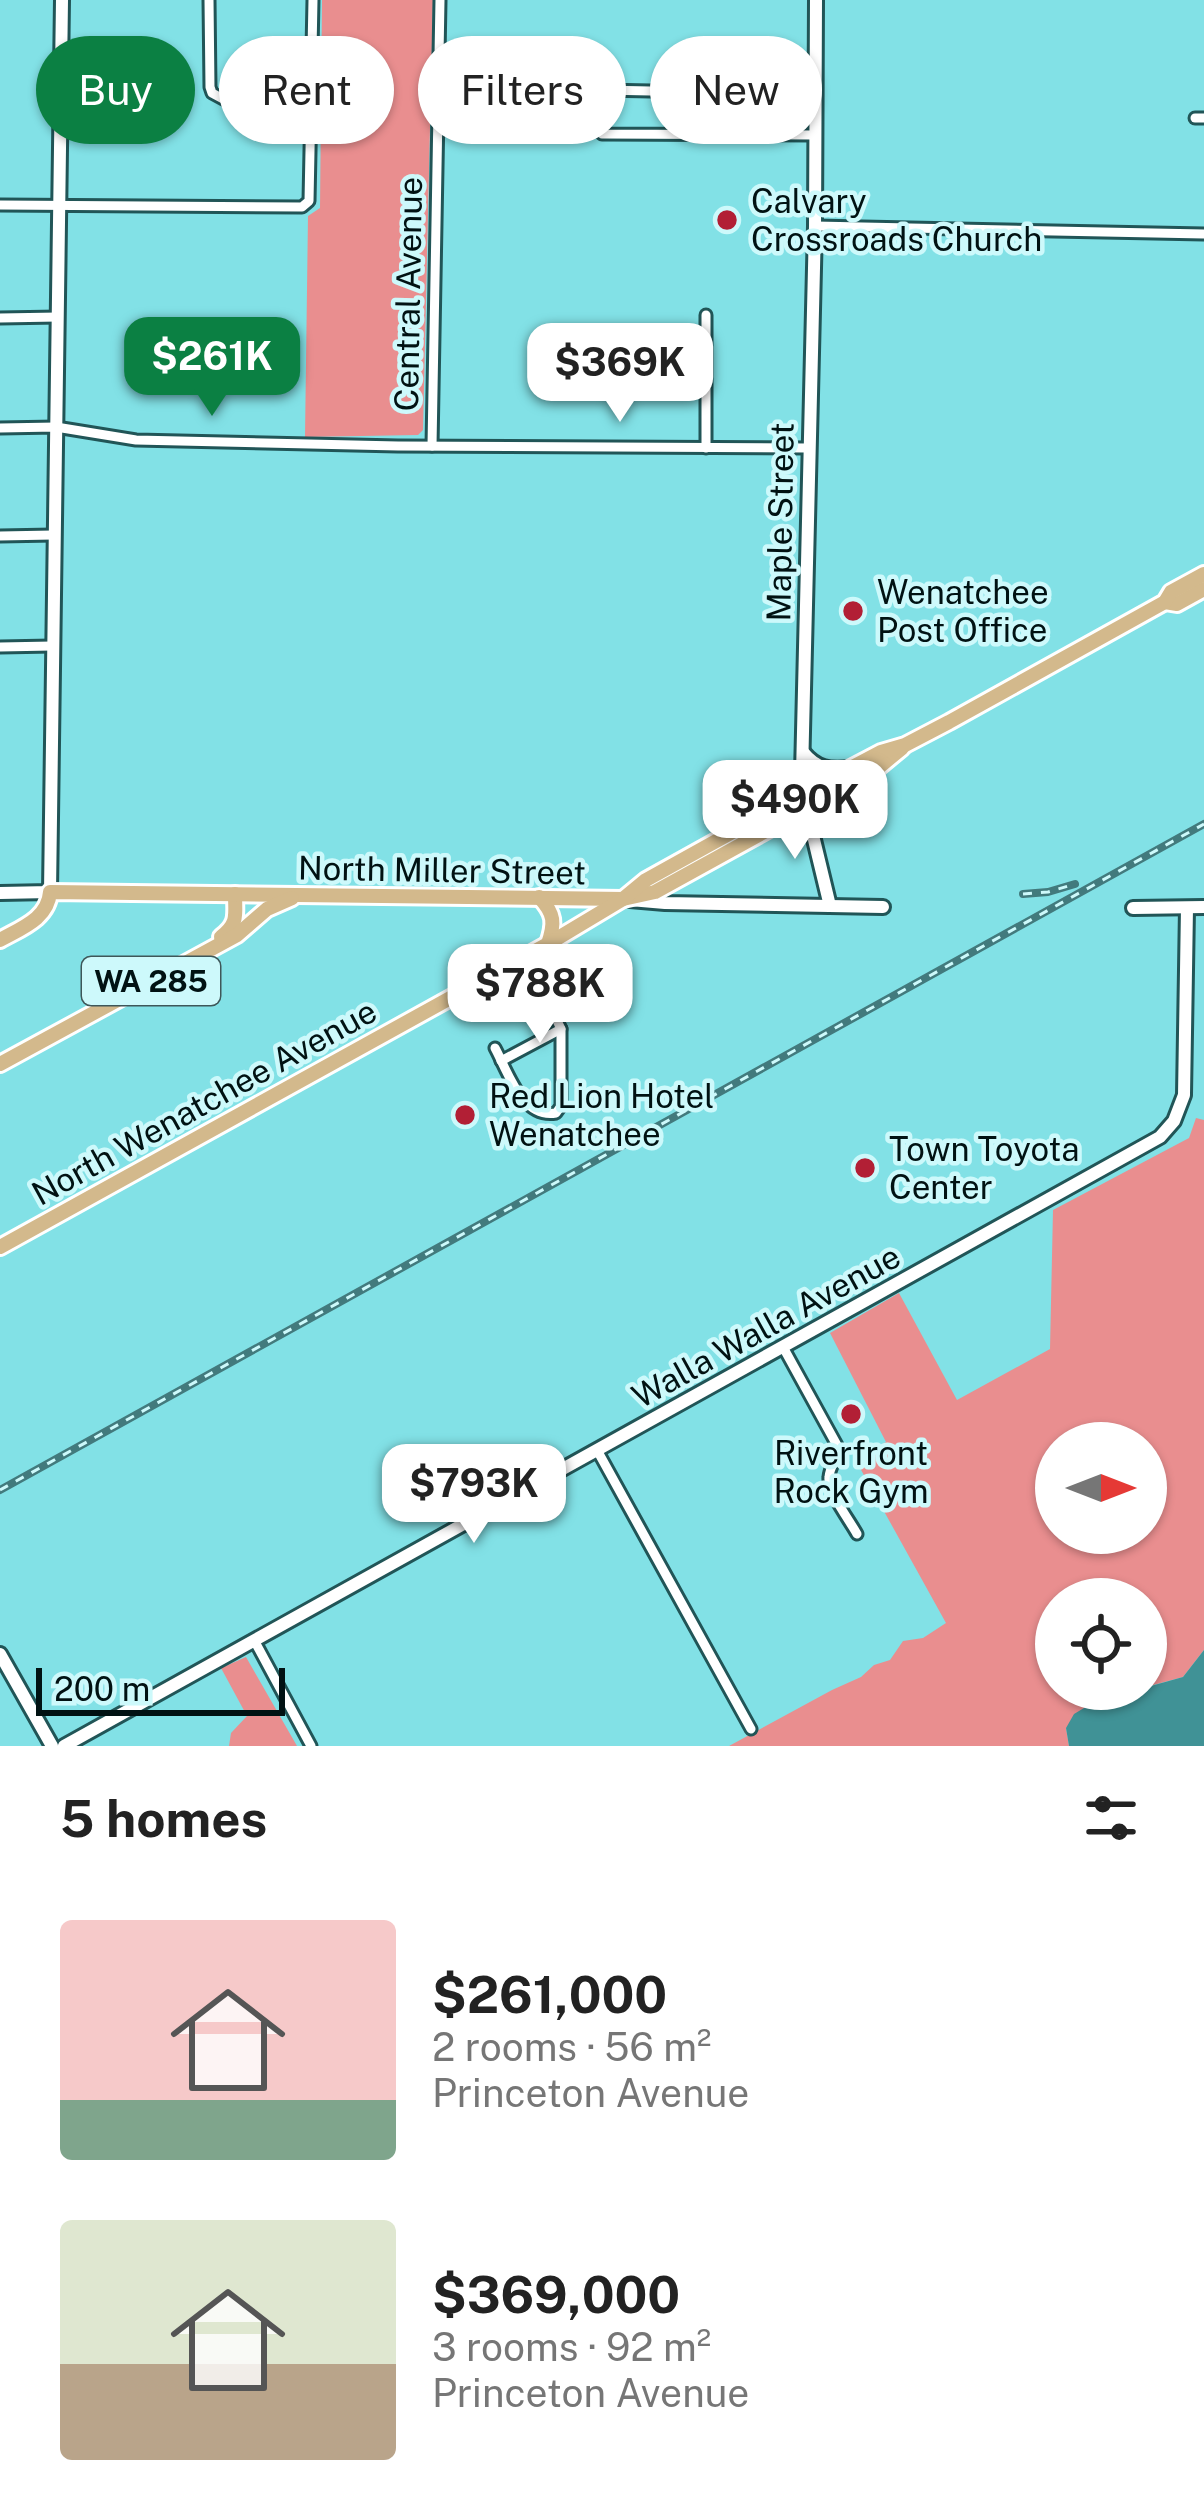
<!DOCTYPE html>
<html lang="en">
<head>
<meta charset="utf-8">
<style>
  :root { --surface:#fff; --page:#f2f2f2; --text:#222; --muted:#767676; --accent:#0b8043 }
  body { margin:0; font-family:"Public Sans",sans-serif; background:var(--page); color:var(--text); height:100vh; display:flex; flex-direction:column; font-size:45px; white-space:nowrap }
  * { box-sizing:border-box; margin:0 }
  p { font-size:39px; color:var(--muted) }
  .icon { flex:none; width:66px; height:66px; fill:none; stroke:currentColor; stroke-width:2; stroke-linecap:round; stroke-linejoin:round }
  .map { position:relative; height:1746px; overflow:hidden }
  .drawer { display:flex; flex-direction:column; background:var(--surface); flex:1 }
  .drawer>* { flex:none }
  .hud { position:absolute; left:36px; top:36px; width:1134px; height:108px; display:flex; gap:24px }
  .needle { width:78px; rotate:90deg }
  .controls { position:absolute; left:1035px; top:1422px; display:grid; gap:24px }
  .controls a { display:grid; place-items:center; width:132px; height:132px; border-radius:50%; background:var(--surface); box-shadow:0 3px 9px #0004; font-size:60px }
  .scale { position:absolute; left:36px; bottom:30px; width:249px; box-sizing:border-box; padding-left:12px; border:6px solid #011213; border-top:0; font-size:33px; line-height:42px; white-space:nowrap; color:#011213; -webkit-text-stroke:9px #cdf9fb; paint-order:stroke }
  .price { position:absolute; translate:-50% -102px; padding:0 27px; border-radius:24px; background:#fff; color:#222; font-size:39px; line-height:78px; filter:drop-shadow(0 3px 6px #0008) }
  .price::after { content:''; position:absolute; left:50%; top:72px; width:36px; height:27px; margin-left:-18px; background:inherit; clip-path:polygon(0 0,100% 0,50% 100%) }
  .price.current { background:var(--accent); color:#fff }
  ul { padding:0; list-style:none }
  li { display:flex; align-items:center; gap:36px; height:300px; padding:0 60px }
  li span { display:grid; place-items:center; flex:none; width:336px; height:240px; border-radius:12px; color:#555 }
  li>.icon { margin-inline-start:auto }
  span .icon { width:144px; height:144px; fill:#fffc; stroke-width:1 }
  li b { font-size:51px }
  h2 { display:flex; justify-content:space-between; align-items:center; height:144px; padding:0 60px; font-size:51px }
  .pill { padding:0 42px; border-radius:54px; background:var(--surface); box-shadow:0 3px 9px #0004; font-size:42px; line-height:108px }
  .pill.current { background:var(--accent); color:#fff }
  .map>svg:first-child { display:block }
  .green { fill:#e98e8f; fill-rule:evenodd }
  .water { fill:#409296 }
  .lines { fill:none; stroke-linecap:round; stroke-linejoin:round }
  .street-casing { stroke:#215557; stroke-width:15 }
  .secondary-casing { stroke:#215557; stroke-width:18 }
  .primary-casing { stroke:#fff; stroke-width:20 }
  .street { stroke:#fff; stroke-width:9 }
  .secondary { stroke:#fff; stroke-width:12 }
  .primary { stroke:#d3b98c; stroke-width:14 }
  .rail-casing { stroke:#427a7d; stroke-width:8 }
  .rail { stroke:#cdf9fb; stroke-width:3; stroke-dasharray:9; stroke-linecap:butt }
  .poi-dot { fill:#b21f35; stroke:#cdf9fb; stroke-width:4.5 }
  .labels { text-anchor:middle; dominant-baseline:central; stroke-width:9; stroke-linejoin:round; paint-order:stroke }
  .shield { fill:#cdf9fb; stroke:#3e5759; stroke-width:3 }
  .shield-label { font-size:30px; font-weight:bold; fill:#011213 }
  .poi-label { font-size:33px; fill:#011213; stroke:#cdf9fb; text-anchor:start }
  .street-label { font-size:33px; fill:#011213; stroke:#cdf9fb }
</style>
</head>
<body>
<div class="map">
<svg width="1204" height="1746" viewBox="0 0 1204 1746">
  <rect width="100%" height="100%" fill="#82e1e6"/>
  <g class="green">
    <path d="M322 0H433L423 430 418 435 305 437 308 216 320 208Z"/>
    <path d="M1196 1118 1204 1120V1650L1183 1677 1146 1687V1599H1056V1689H1141L1094 1702 1066 1728 1069 1746H729L832 1690 861 1677 874 1665 890 1660 903 1641 923 1638 946 1623 855 1459 886 1442 830 1333 899 1293 957 1400 1050 1349 1053 1210 1189 1138ZM1056 1443H1146V1533H1056Z"/>
    <path d="M246 1657 297 1746H229L231 1733 247 1716 221 1668Z"/>
  </g>
  <path class="water" d="M1204 1650V1746H1069L1066 1728 1074 1714 1094 1702 1183 1677Z"/>
  <g class="lines">
    <g class="street-casing">
      <g id="street">
        <path d="M209 0 210 87 212 93 225 100 312 103"/>
        <path d="M736 89 699 92 602 90V134L815 135"/>
        <path d="M1195 118H1204"/>
        <path d="M699 136V92"/>
        <path d="M0 205 302 207 309 201 313 0"/>
        <path d="M815 226 1204 234"/>
        <path d="M706 315V448"/>
        <path d="M0 318 58 317"/>
        <path d="M0 428 56 427 136 440 398 446 808 448"/>
        <path d="M432 446 440 0"/>
        <path d="M0 536 53 535"/>
        <path d="M0 647 52 646"/>
        <path d="M495 1048C508 1072 522 1119 556 1113L561 1106V1029L526 956"/>
        <path d="M501 1061 561 1029"/>
        <path d="M783 1347 838 1447C838 1459 830 1465 829 1477 827 1491 850 1521 857 1534"/>
        <path d="M597 1450 751 1729"/>
        <path d="M254 1640 311 1746"/>
      </g>
    </g>
    <g class="secondary-casing">
      <g id="secondary">
        <path d="M816 0 815 226 802 774 809 819 830 906"/>
        <path d="M803 752C817 769 829 770 850 768"/>
        <path d="M0 893 50 892 62 0"/>
        <path d="M630 900 665 903 883 907"/>
        <path d="M1133 908 1204 907"/>
        <path d="M0 1654 52 1746"/>
        <path d="M64 1746 1160 1137 1174 1121 1184 1095 1187 908"/>
      </g>
    </g>
    <g class="primary-casing">
      <g id="primary">
        <path d="M1165 602 1177 604 1204 589"/>
        <path d="M539 897C555 914 555 923 548 944"/>
        <path d="M221 937C239 923 235 915 235 894"/>
        <path d="M0 940C21 928 48 919 50 892L623 899 655 892 873 772 902 748"/>
        <path d="M0 1064 237 935 267 909 292 898"/>
        <path d="M0 1247 548 944 623 899 646 880 790 800 881 752 905 745 949 722 1165 602 1171 592 1204 574"/>
      </g>
    </g>
    <use href="#street" class="street"/>
    <use href="#secondary" class="secondary"/>
    <use href="#primary" class="primary"/>
    <g class="rail-casing">
      <g id="rail">
        <path d="M1023 894 1048 892 1075 884"/>
        <path d="M0 1490 1204 824"/>
      </g>
    </g>
    <use href="#rail" class="rail"/>
  </g>
  <g class="poi-dot">
    <circle cx="727" cy="220" r="12"/>
    <circle cx="853" cy="611" r="12"/>
    <circle cx="465" cy="1115" r="12"/>
    <circle cx="865" cy="1168" r="12"/>
    <circle cx="851" cy="1414" r="12"/>
  </g>
  <g class="labels">
    <rect class="shield" x="82" y="957" width="138" height="48" rx="9"/>
    <g class="shield-label">
      <text x="151" y="981">WA 285</text>
    </g>
    <g class="poi-label">
      <text x="751" y="201">Calvary<tspan x="751" dy="38">Crossroads Church</tspan></text>
      <text x="877" y="592">Wenatchee<tspan x="877" dy="38">Post Office</tspan></text>
      <text x="489" y="1096">Red Lion Hotel<tspan x="489" dy="38">Wenatchee</tspan></text>
      <text x="889" y="1149">Town Toyota<tspan x="889" dy="38">Center</tspan></text>
      <text x="851" y="1453" text-anchor="middle">Riverfront<tspan x="851" dy="38">Rock Gym</tspan></text>
    </g>
    <g class="street-label">
      <text transform="translate(408 294) rotate(-89)">Central Avenue</text>
      <text transform="translate(780 522) rotate(-89)">Maple Street</text>
      <text transform="translate(442 870) rotate(1)">North Miller Street</text>
      <text transform="translate(204 1102) rotate(-29)">North Wenatchee Avenue</text>
      <text transform="translate(766 1326) rotate(-29)">Walla Walla Avenue</text>
    </g>
  </g>
</svg>
<div class="controls">
<a><svg class="needle" viewBox="-14 -14 28 28"><path d="M0-13l5 13h-10z" fill="#e53935"/><path d="M0 13l5-13h-10z" fill="#767676"/></svg></a>
<a><svg class="icon" aria-label="locate" viewBox="0 0 24 24"><circle cx="12" cy="12" r="6"/><path d="M12 2v4M12 18v4M2 12h4M18 12h4"/></svg></a>
</div>
<div class="scale">200 m</div>
<b class="price current" style="left:212px;top:419px">$261K</b>
<b class="price" style="left:620px;top:425px">$369K</b>
<b class="price" style="left:795px;top:862px">$490K</b>
<b class="price" style="left:540px;top:1046px">$788K</b>
<b class="price" style="left:474px;top:1546px">$793K</b>
<div class="hud">
<a class="pill current">Buy</a>
<a class="pill">Rent</a>
<a class="pill">Filters</a>
<a class="pill">New</a>
</div>
</div>
<section class="drawer">
<h2>5 homes<svg class="icon" aria-label="filters" viewBox="0 0 24 24"><path d="M4 7h16M4 17h16"/><circle cx="9" cy="7" r="2"/><circle cx="15" cy="17" r="2"/></svg></h2>
<ul>
<li><span style="background:linear-gradient(#f6c9c9 75%,#7fa58c 0)"><svg class="icon" aria-label="home" viewBox="0 0 24 24"><path d="M3 11l9-7 9 7M6 9v11h12V9"/></svg></span><div><b>$261,000</b><p>2 rooms · 56 m²</p><p>Princeton Avenue</p></div></li>
<li><span style="background:linear-gradient(#dfe7d0 60%,#b9a48a 0)"><svg class="icon" aria-label="home" viewBox="0 0 24 24"><path d="M3 11l9-7 9 7M6 9v11h12V9"/></svg></span><div><b>$369,000</b><p>3 rooms · 92 m²</p><p>Princeton Avenue</p></div></li>
</ul>
</section>
</body>
</html>
